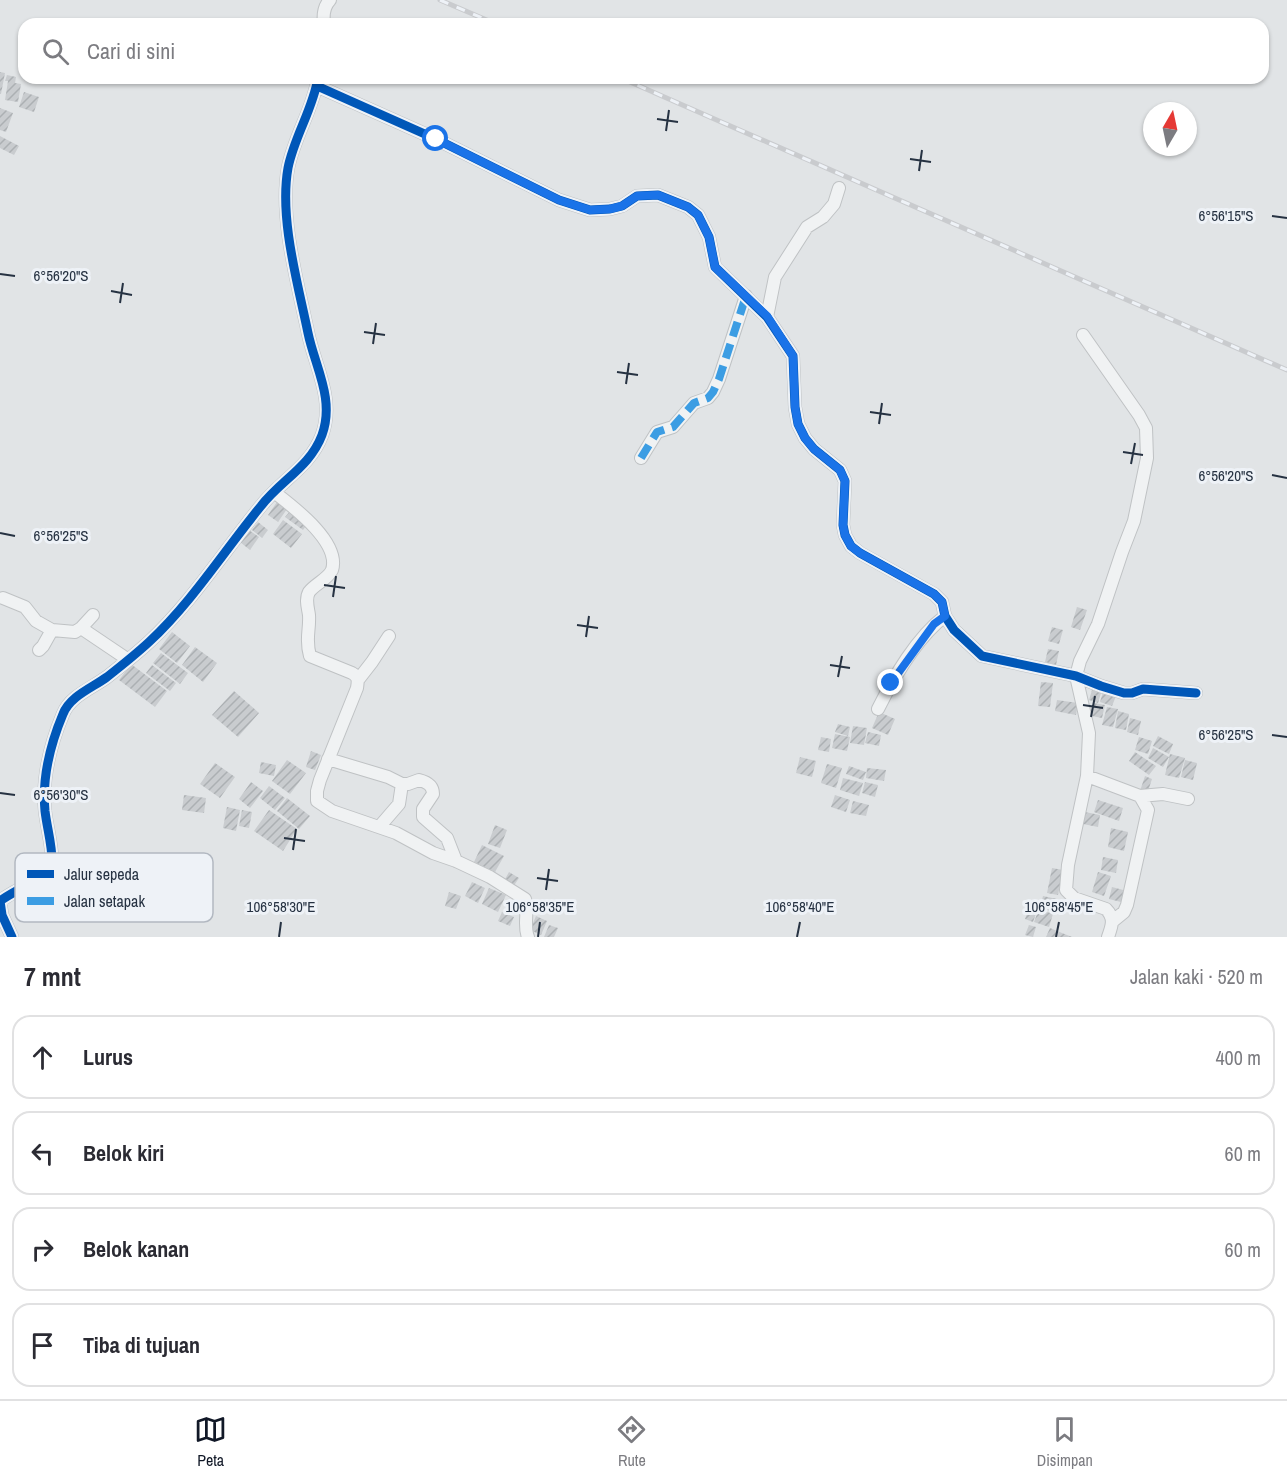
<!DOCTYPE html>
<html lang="id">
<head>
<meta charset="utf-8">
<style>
	body { margin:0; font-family:"Archivo Narrow",sans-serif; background:#f2f2f3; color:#2b2b33 }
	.compass { position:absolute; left:1143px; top:102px; width:54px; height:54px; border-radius:50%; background:#fff; box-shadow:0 2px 4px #0004; rotate:9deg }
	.stop { position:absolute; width:18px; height:18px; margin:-14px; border:4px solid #1a73e8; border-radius:50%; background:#fff }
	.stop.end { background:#1a73e8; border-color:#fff; box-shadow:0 2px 6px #0008 }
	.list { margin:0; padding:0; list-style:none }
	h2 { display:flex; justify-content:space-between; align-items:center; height:78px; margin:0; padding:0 24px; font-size:26px }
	h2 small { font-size:20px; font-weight:400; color:#7c7c81 }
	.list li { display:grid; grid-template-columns:39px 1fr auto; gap:18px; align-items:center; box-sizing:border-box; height:84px; margin:0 12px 12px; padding:0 12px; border:2px solid #e1e1e2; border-radius:18px }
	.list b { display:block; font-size:22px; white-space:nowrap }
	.list em { font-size:20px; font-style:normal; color:#7c7c81 }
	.icon { flex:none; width:33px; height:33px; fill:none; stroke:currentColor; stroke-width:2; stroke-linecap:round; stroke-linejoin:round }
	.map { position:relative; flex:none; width:1287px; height:937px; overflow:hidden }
	.search { position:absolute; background:#fff; box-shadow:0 2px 4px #0004; left:18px; right:18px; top:18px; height:66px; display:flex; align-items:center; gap:15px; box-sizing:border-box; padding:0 21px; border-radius:18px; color:#7c7c81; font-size:22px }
	.sheet { height:462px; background:#fff }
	nav { display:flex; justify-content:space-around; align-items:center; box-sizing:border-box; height:84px; border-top:2px solid #e1e1e2; background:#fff; font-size:16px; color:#7c7c81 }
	nav a { display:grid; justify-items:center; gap:3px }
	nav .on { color:#111827 }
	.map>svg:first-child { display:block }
</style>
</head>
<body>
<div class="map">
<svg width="1287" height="937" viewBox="0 0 1287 937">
	<defs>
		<pattern id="building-hatch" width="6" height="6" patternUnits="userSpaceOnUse" patternTransform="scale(1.5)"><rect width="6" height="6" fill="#c9cccf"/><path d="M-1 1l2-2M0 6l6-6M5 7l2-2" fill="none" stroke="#acb0b3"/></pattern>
	</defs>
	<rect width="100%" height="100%" fill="#e1e4e6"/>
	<path fill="url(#building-hatch)" d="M 0,72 L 5,73 L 1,94 L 0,94 Z
		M 7,75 L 16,77 L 15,83 L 21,84 L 18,102 L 5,100 L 8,81 L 5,81 Z
		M 24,92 L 39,97 L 34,112 L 19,107 Z
		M 0,108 L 13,113 L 6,132 L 0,130 Z
		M 0,136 L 19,146 L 14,155 L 0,148 Z
		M 277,502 L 287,509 L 278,522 L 268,515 Z
		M 291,510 L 308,523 L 303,530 L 285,517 Z
		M 283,520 L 302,534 L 291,548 L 273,534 Z
		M 258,522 L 268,530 L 262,538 L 252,530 Z
		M 249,530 L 259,537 L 250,550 L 240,542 Z
		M 1077,607 L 1087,610 L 1080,630 L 1071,627 Z
		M 1052,627 L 1063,630 L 1059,644 L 1048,641 Z
		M 172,632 L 190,646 L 177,663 L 159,649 Z
		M 195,647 L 217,663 L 203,682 L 182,665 Z
		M 1048,649 L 1059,651 L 1056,665 L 1045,662 Z
		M 161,653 L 188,673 L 180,684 L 153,663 Z
		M 131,664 L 167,691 L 155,707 L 119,680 Z
		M 152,665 L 176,683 L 170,691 L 146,673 Z
		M 1041,682 L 1053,683 L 1050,707 L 1038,706 Z
		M 1092,690 L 1101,693 L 1098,703 L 1089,700 Z
		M 234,691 L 259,713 L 238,737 L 212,715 Z
		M 1103,692 L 1116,696 L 1112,706 L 1100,702 Z
		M 1057,700 L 1078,703 L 1076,715 L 1055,711 Z
		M 1094,703 L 1105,705 L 1102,718 L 1092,716 Z
		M 1107,707 L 1118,709 L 1113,727 L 1102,725 Z
		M 1118,711 L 1129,714 L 1126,730 L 1115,728 Z
		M 879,712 L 895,719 L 888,735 L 872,728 Z
		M 1130,718 L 1141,721 L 1138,735 L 1127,732 Z
		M 838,724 L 850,727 L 848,736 L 835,732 Z
		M 853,726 L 867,728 L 864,745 L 850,743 Z
		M 868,732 L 881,735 L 879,746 L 865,743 Z
		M 835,734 L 850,737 L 847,751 L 832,748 Z
		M 1158,736 L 1173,744 L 1169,754 L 1153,746 Z
		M 821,737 L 831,739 L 829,752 L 818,750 Z
		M 1139,737 L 1152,741 L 1148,754 L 1135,750 Z
		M 1153,748 L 1169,757 L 1163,767 L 1148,758 Z
		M 311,751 L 321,755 L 315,770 L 306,767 Z
		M 1135,752 L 1156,766 L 1149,775 L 1129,761 Z
		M 1170,754 L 1185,758 L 1179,778 L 1165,775 Z
		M 800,757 L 816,761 L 812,777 L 796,773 Z
		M 287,760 L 306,773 L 290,794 L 272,781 Z
		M 1185,760 L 1197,763 L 1193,780 L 1181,777 Z
		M 261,762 L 276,765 L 274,776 L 259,773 Z
		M 215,763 L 235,777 L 220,798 L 200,784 Z
		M 827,764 L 842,768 L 836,788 L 821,783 Z
		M 849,766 L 866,772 L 863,780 L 846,774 Z
		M 867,768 L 886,770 L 884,781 L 866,778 Z
		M 1145,776 L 1152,779 L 1147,794 L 1140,791 Z
		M 843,778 L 863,783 L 859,796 L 840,790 Z
		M 251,782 L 263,791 L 250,808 L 239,799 Z
		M 865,782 L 878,785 L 875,797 L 862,793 Z
		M 269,786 L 285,798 L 275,810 L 260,798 Z
		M 184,795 L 206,798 L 204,813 L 182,810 Z
		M 835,795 L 850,800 L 846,812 L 831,807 Z
		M 287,798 L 310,816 L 299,829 L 277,811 Z
		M 1098,800 L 1123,808 L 1119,821 L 1094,812 Z
		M 853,801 L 869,805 L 866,816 L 850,813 Z
		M 227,807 L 240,810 L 236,831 L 223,828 Z
		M 242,810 L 252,812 L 249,828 L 239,826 Z
		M 269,810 L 297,829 L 283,851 L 254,831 Z
		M 1085,812 L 1100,815 L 1098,827 L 1083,824 Z
		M 495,825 L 507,830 L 500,848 L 488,844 Z
		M 1111,828 L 1128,832 L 1124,851 L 1108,847 Z
		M 482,845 L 504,856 L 495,872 L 474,862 Z
		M 1103,857 L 1118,860 L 1116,873 L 1101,870 Z
		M 1052,868 L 1063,870 L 1058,895 L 1047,893 Z
		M 509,872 L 519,878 L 513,887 L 504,881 Z
		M 1098,872 L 1111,876 L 1104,896 L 1092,892 Z
		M 472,882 L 485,888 L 478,903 L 465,896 Z
		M 1112,887 L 1127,891 L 1125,903 L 1109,899 Z
		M 489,888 L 506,895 L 498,912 L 482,904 Z
		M 449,892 L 461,896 L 456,909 L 445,906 Z
		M 1043,896 L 1057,899 L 1054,912 L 1040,908 Z
		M 1031,903 L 1039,905 L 1033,922 L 1025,919 Z
		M 1039,909 L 1053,914 L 1049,927 L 1034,922 Z
		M 502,912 L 514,917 L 510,926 L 498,921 Z
		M 536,916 L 547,921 L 541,935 L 530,930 Z
		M 549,925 L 558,928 L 554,937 L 544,937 Z
		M 1029,925 L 1036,927 L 1033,937 L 1025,935 Z
		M 1050,928 L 1062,933 L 1072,937 L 1046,937 Z"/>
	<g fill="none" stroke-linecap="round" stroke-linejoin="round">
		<defs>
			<path id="street" d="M 324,24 C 323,16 324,6 330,0
				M 317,86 L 436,139 L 559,200 L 590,210 L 610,209 L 622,206 L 637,196 L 658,195 L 688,207 L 698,215 L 709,237 L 715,267 L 767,317 L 793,356 L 795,407 L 798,424 L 805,438 L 814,449 L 840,470 L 845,481 L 843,525 L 845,535 L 851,546 L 860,553 L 934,594 L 942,602 L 945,616 L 954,630 L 982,656 L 1076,676 L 1101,686 L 1124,693 L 1132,693 L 1143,689 L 1196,693
				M 767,317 L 775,277 L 807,227 L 823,217 L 834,204 L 839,188
				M 1083,335 L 1139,415 L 1146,428 L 1147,458 L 1134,521 L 1122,552 L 1098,624 L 1080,661 L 1076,676 L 1089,733 L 1087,776 L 1068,865 L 1066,890 L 1074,898 L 1106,909 C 1115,918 1112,926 1108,937
				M 641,458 L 657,432 L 673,427 L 694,403 L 708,398 L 713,392 L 719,379 L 746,296
				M 274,492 C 292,506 341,542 332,570 C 328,579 315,584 309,592 C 305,599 308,608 309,615 C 310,631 305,639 310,656 L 352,673 C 359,677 358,681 357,688 L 320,780 L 317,791 L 317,801 L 332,811 L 396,833 L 433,853 L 456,861 L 490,877 L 525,899 C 529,912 523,925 528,937
				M 3,598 L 25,607 L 36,621 L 52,630 L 75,632 L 81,628
				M 93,615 L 81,628 L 127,659
				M 39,650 L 43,646 L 52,630
				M 358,680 L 372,662 L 389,636
				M 878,709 C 894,677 916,638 945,616
				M 328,759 L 388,777 L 402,784 L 408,784 L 419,780 C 427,782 433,785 433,794 L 423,809 L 423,817 L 447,838 L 456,861
				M 1087,776 L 1140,796 L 1148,810 L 1127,905 L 1124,912 L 1113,921
				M 1140,796 L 1163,794 L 1188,799
				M 380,826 L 399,804 L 402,784
				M 12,937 L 2,915 L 0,901 C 16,889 46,879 52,861 C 52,844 47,828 45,811 C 42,779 50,745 63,714 C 70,696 92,688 107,677 C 121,666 136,654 149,642 C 192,602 224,551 261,506 C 281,480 310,467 322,435 C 335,399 315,367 308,333 C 298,284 279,218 288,168 C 294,137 313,109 318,78"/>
		</defs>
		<use href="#street" stroke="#bfc2c4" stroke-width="14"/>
		<use href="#street" stroke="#f0f2f3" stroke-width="12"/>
		<defs>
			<path id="rail" d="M 440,0 L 496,24
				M 621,78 L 1287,370"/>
		</defs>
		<use href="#rail" stroke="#c9cbce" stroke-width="5"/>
		<use href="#rail" stroke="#eef2f7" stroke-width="3" stroke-dasharray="9" stroke-linecap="butt"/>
		<path stroke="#3c9de3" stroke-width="8" stroke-dasharray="15 8" stroke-linecap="butt" d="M 641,458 L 657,432 L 673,427 L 694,403 L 708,398 L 713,392 L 719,379 L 746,296"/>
		<defs>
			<path id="cycleway" d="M 317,86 L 436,139 L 559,200 L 590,210 L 610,209 L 622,206 L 637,196 L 658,195 L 688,207 L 698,215 L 709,237 L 715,267 L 767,317 L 793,356 L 795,407 L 798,424 L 805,438 L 814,449 L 840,470 L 845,481 L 843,525 L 845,535 L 851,546 L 860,553 L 934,594 L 942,602 L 945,616 L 954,630 L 982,656 L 1076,676 L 1101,686 L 1124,693 L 1132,693 L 1143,689 L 1196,693
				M 12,937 L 2,915 L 0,901 C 16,889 46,879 52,861 C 52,844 47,828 45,811 C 42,779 50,745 63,714 C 70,696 92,688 107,677 C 121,666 136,654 149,642 C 192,602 224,551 261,506 C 281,480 310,467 322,435 C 335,399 315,367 308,333 C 298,284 279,218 288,168 C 294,137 313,109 318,78"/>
		</defs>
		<use href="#cycleway" stroke="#eef2f7" stroke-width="13"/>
		<use href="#cycleway" stroke="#0057b8" stroke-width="9"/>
	</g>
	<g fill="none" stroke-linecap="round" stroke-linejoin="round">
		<path stroke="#1a73e8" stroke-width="8" d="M 436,139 L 559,200 L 590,210 L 610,209 L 622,206 L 637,196 L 658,195 L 688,207 L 698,215 L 709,237 L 715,267 L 767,316 L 793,356 L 795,407 L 798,424 L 805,438 L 814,449 L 840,470 L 845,481 L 843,525 L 845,535 L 851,546 L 860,553 L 934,594 L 942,602 L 945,616 L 934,624 L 891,683"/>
	</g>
	<path fill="none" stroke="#263242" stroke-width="2" d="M 657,119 L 678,122M 666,131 L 669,110M 910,159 L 931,162M 919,171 L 922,150M 1272,216 L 1287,218M 0,274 L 15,276M 111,291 L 132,295M 120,303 L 123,283M 364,332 L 385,335M 373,344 L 376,323M 617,372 L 638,375M 626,384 L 629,363M 870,412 L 891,415M 879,424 L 882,403M 1123,452 L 1143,455M 1131,464 L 1135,443M 1272,475 L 1287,478M 0,533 L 15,536M 324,585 L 345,588M 333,597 L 336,576M 577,625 L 598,628M 586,637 L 589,616M 830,665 L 850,668M 838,677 L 842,656M 1083,705 L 1103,708M 1091,717 L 1095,696M 1272,735 L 1287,737M 0,793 L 15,795M 284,838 L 305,841M 293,850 L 296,829M 537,878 L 558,881M 546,890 L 549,869M 279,937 L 281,922M 538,937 L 540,922M 797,937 L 800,922M 1056,937 L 1059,922"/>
	<rect x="15" y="853" width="198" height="69" rx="9" fill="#eef2f7" stroke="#b2b8c1" stroke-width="1.5"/>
	<rect x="27" y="870" width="27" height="8" fill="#0057b8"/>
	<rect x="27" y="897" width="27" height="8" fill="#3c9de3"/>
	<g font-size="16" fill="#263242">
		<text x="64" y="880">Jalur sepeda</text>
		<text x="64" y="907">Jalan setapak</text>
	</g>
	<g font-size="15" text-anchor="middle" fill="#263242" stroke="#eef2f7" stroke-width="6" stroke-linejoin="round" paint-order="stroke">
		<text x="1226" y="221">6°56'15"S</text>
		<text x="61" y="281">6°56'20"S</text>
		<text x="1226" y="481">6°56'20"S</text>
		<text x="61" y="541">6°56'25"S</text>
		<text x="1226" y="740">6°56'25"S</text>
		<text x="61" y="800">6°56'30"S</text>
		<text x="281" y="912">106°58'30"E</text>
		<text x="540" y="912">106°58'35"E</text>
		<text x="800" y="912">106°58'40"E</text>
		<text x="1059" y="912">106°58'45"E</text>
	</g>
</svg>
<svg class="compass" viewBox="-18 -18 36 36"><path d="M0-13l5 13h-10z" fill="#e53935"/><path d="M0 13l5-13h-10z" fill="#7c7c81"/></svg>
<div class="stop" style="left:436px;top:139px"></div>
<div class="stop end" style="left:891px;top:683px"></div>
<div class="search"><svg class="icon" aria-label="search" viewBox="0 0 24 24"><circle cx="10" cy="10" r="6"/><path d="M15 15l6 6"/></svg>Cari di sini</div>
</div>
<section class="sheet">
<h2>7 mnt<small>Jalan kaki · 520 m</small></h2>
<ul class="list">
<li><svg class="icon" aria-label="ahead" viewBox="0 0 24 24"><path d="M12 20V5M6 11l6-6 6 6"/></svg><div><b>Lurus</b></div><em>400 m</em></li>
<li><svg class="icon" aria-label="left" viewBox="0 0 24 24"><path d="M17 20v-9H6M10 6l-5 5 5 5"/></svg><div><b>Belok kiri</b></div><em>60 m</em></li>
<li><svg class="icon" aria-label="right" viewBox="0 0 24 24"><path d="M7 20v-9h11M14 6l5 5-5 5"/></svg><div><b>Belok kanan</b></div><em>60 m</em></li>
<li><svg class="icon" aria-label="arrive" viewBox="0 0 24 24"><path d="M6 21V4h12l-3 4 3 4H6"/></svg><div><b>Tiba di tujuan</b></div></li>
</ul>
</section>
<nav>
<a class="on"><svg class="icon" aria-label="map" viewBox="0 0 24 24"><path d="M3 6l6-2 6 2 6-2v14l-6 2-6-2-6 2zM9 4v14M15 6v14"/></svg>Peta</a>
<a><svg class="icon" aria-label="directions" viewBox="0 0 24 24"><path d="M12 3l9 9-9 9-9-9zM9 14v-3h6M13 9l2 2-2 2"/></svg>Rute</a>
<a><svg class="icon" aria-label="saved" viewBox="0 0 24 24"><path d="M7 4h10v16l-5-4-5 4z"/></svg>Disimpan</a>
</nav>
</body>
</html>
